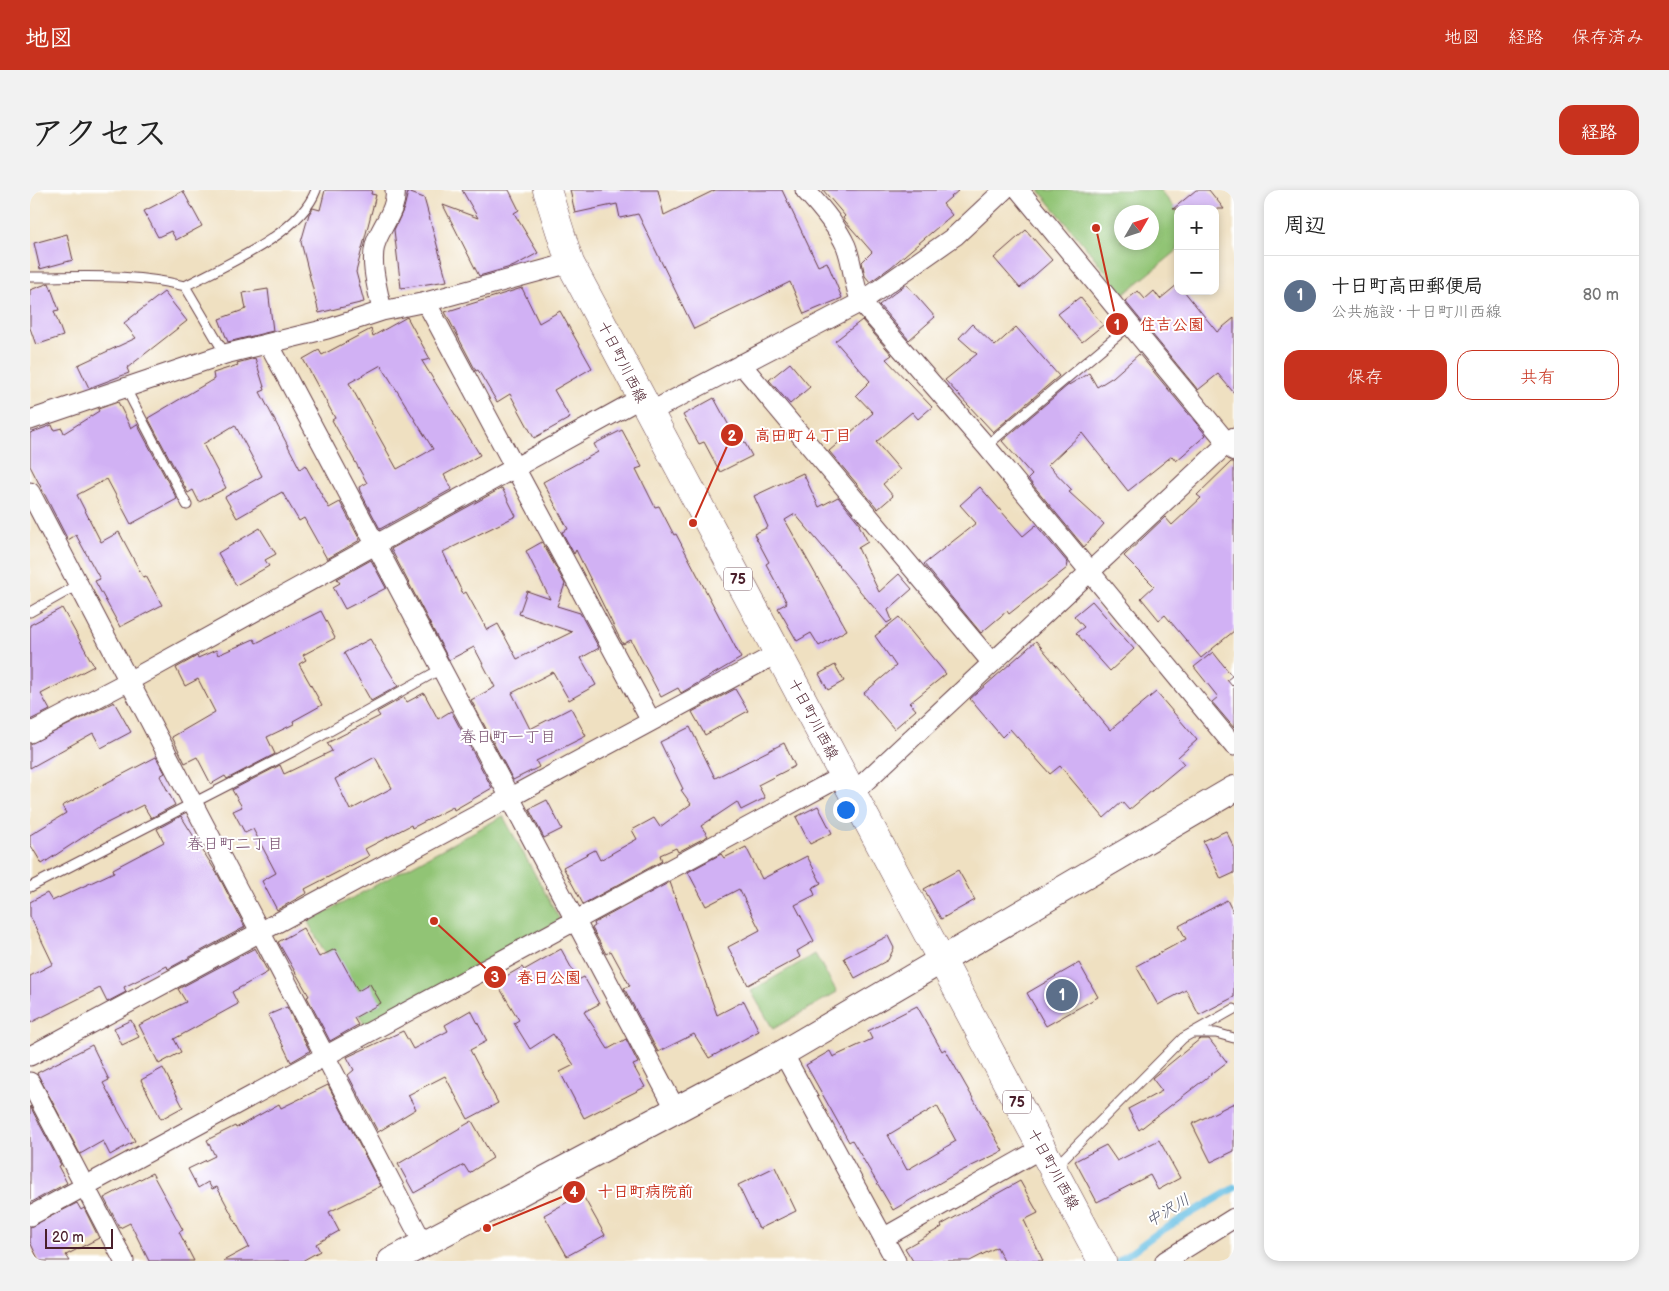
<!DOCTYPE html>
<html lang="ja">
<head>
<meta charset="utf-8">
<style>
	body { margin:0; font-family:"Balsamiq Sans","Klee One",sans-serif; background:#f2f2f2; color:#222 }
	.controls { position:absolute; right:15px; top:15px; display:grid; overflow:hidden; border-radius:10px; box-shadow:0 2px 8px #0003 }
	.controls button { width:45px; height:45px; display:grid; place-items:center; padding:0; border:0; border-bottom:1px solid #e0e0e0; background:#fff; color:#222; font:25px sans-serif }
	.compass { position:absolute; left:1084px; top:15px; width:45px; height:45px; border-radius:50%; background:#fff; box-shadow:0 2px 8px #0003; rotate:51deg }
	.scale { position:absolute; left:15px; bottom:12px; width:68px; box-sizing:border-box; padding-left:5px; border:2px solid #4a1f2b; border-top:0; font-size:14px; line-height:18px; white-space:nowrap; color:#4a1f2b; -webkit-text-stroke:4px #fff; paint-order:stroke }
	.you { position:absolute; left:815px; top:619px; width:18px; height:18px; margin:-12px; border:4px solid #fff; border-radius:50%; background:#1a73e8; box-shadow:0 0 0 8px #1a73e833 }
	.badge { display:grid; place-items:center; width:32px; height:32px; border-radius:50%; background:#c8321e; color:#fff; font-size:16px; font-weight:700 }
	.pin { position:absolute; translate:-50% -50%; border:2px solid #fff; box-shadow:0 1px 5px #0006 }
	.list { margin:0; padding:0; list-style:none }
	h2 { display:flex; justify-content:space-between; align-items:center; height:65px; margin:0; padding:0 20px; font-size:21px }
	h2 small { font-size:16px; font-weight:400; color:#767676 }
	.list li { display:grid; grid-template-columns:32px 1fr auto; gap:15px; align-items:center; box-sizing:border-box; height:80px; padding:0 20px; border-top:1px solid #e0e0e0 }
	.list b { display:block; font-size:19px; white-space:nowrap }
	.list p { margin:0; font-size:16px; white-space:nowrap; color:#767676 }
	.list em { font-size:16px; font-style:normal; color:#767676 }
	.actions { display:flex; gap:10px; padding:15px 20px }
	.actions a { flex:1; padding:11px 0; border:1px solid #c8321e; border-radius:15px; text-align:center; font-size:18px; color:#c8321e }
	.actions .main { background:#c8321e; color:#fff }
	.map { position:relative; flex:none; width:1204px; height:1071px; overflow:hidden; border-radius:15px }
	header { display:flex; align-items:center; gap:30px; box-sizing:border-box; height:70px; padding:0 25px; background:#c8321e; color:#fff }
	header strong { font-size:24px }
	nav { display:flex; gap:28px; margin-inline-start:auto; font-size:18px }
	.intro { display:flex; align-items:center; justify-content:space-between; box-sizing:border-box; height:120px; padding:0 30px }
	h1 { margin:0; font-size:35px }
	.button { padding:12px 22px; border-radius:15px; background:#c8321e; color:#fff; font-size:18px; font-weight:700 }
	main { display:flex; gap:30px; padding:0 30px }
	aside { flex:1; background:#fff; border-radius:15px; box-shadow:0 2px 8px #0003 }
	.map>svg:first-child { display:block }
</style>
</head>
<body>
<header>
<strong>地図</strong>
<nav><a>地図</a><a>経路</a><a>保存済み</a></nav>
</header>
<div class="intro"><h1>アクセス</h1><a class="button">経路</a></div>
<main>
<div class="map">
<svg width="1204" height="1071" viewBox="0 0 1204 1071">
	<rect width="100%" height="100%" fill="#fff"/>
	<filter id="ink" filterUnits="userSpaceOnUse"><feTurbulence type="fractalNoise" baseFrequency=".02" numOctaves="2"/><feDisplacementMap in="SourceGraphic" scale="10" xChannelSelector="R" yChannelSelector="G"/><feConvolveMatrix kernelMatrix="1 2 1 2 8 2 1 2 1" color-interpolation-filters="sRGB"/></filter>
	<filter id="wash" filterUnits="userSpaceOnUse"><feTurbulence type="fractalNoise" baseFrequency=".0096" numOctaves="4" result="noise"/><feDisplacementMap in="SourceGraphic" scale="20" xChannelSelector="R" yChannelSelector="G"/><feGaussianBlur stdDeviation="1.12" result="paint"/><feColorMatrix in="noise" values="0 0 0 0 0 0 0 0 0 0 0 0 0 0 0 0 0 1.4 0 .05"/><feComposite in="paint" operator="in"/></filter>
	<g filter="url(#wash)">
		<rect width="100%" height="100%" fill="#efe0c1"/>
		<path fill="#91c475" stroke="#6e7250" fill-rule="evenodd" d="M 1009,0 L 1130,0 L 1148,22 L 1148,60 L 1094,104 ZM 1092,22 L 1122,22 L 1122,52 L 1092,52 Z
			M 473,626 L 530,730 L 335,836 L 278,732 Z
			M 785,764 L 807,802 L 743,839 L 721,801 Z"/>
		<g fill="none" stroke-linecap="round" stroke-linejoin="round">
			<path stroke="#66bfe4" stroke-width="7" d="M 1089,1071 L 1126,1044 L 1204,998"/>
		</g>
		<g id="blocks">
			<path fill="#d1b1f4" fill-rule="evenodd" d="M 295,0 L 342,0 L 341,4 L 346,5 L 326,82 L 334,112 L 289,123 L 271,52 L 279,24 L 283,18 L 290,20 Z
				M 432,0 L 479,0 L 489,20 L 484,23 L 508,63 L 484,76 L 449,86 L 413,15 L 448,28 Z
				M 540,0 L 628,0 L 634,25 L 685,0 L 752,0 L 788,76 L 797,72 L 812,108 L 774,124 L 760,92 L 664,139 L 608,24 L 590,28 L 587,14 L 545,23 Z
				M 793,0 L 929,0 L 913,14 L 922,25 L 861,77 L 840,92 L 835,86 L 832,72 L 842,62 L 815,31 L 813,28 L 815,26 Z
				M 1166,0 L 1179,0 L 1194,19 L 1143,19 Z
				M 153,1 L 172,36 L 146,50 L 141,41 L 128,47 L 114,21 Z
				M 378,2 L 394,8 L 417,91 L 371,98 L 364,40 L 374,18 Z
				M 996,40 L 1022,70 L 990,98 L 964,68 Z
				M 37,44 L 43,70 L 10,79 L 4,53 Z
				M 19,93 L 29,120 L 24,121 L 33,146 L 6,155 L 0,138 L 0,100 Z
				M 876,94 L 905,127 L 879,150 L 849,115 Z
				M 1148,94 L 1148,101 L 1154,101 L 1187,142 L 1204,128 L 1204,203 L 1188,184 L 1168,200 L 1095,111 L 1108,101 L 1115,109 L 1124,101 L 1130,109 Z
				M 492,98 L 509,133 L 530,121 L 562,178 L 524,200 L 540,228 L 504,248 L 480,204 L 467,212 L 448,180 L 446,181 L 415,122 Z
				M 238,99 L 243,141 L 198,152 L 189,129 L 216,119 L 213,103 Z
				M 134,102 L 157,131 L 97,178 L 99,183 L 59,198 L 48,175 L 106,148 L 94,133 Z
				M 1050,107 L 1073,135 L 1052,152 L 1028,124 Z
				M 377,127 L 400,169 L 392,171 L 450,265 L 414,285 L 422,299 L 350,339 L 330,301 L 329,297 L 337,293 L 302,230 L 305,228 L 273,169 L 289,160 L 292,165 L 341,139 L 343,146 ZM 351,175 L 403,259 L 367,279 L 319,193 Z
				M 832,130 L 862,165 L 856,169 L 902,217 L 888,229 L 882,222 L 846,252 L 870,280 L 853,294 L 863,306 L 848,319 L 799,261 L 843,223 L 826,205 L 840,191 L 805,151 Z
				M 942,134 L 965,156 L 986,137 L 1029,186 L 963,242 L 915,190 L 947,164 L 929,148 Z
				M 1109,164 L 1176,245 L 1146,271 L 1142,266 L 1098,301 L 1052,243 L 1018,275 L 1042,300 L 1039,302 L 1074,334 L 1054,357 L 998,289 L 1002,285 L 972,251 L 1037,196 L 1059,183 L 1067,197 L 1083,187 Z
				M 225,168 L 235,200 L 230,202 L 270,279 L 275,275 L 299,318 L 310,312 L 330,350 L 297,369 L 274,328 L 269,331 L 252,302 L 207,328 L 195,307 L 232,286 L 205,235 L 173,254 L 196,298 L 169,312 L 163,300 L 158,303 L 118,228 L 184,189 L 183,183 L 208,175 L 207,173 Z
				M 760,173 L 780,197 L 760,214 L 739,190 Z
				M 684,208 L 703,243 L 708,240 L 722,266 L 690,282 L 674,252 L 669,254 L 653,225 Z
				M 88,212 L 101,238 L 107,234 L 147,309 L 101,334 L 77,289 L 47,305 L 71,352 L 89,342 L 113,387 L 116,386 L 132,415 L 90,437 L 65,391 L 70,389 L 46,345 L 38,350 L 0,276 L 0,243 L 22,235 L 24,240 L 32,238 L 34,243 L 69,221 L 68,219 Z
				M 592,240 L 612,277 L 606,279 L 625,317 L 629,316 L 644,345 L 646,344 L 711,468 L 651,503 L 648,498 L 631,507 L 601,450 L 593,454 L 589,447 L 546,360 L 544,364 L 532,342 L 538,339 L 513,292 L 568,262 L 564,254 Z
				M 1201,272 L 1204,272 L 1204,441 L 1171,468 L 1135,425 L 1129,430 L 1111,408 L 1124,396 L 1094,366 L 1135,327 L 1142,335 L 1171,308 L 1167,305 Z
				M 773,283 L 789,317 L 808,307 L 830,334 L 829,335 L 838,352 L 828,358 L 849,402 L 869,384 L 882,399 L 858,420 L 862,430 L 857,433 L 765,324 L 755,330 L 817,440 L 789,456 L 781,443 L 767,451 L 748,418 L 757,413 L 736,374 L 739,372 L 724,344 L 738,337 L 724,306 Z
				M 950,297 L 993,346 L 1006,335 L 1038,373 L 1037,378 L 979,424 L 977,421 L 951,443 L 894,374 L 946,333 L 930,315 Z
				M 472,298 L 486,326 L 413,362 L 433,404 L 436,402 L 457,440 L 468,434 L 487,469 L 542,442 L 489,424 L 497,401 L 520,409 L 496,361 L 512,352 L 535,394 L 527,416 L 550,423 L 569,458 L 551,468 L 566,495 L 539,510 L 523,482 L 482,503 L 500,539 L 541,518 L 556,546 L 506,571 L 509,577 L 483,590 L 441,510 L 465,497 L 444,457 L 419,470 L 361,359 Z
				M 230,338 L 246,364 L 235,370 L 239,376 L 206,395 L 188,363 Z
				M 341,370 L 356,398 L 315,419 L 303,397 L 310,393 L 307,389 Z
				M 1062,411 L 1104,459 L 1080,481 L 1046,443 L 1054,437 L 1044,426 Z
				M 32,418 L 64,476 L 11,504 L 20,520 L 0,530 L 0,435 Z
				M 291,421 L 305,448 L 273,465 L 276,470 L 269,474 L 292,515 L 263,531 L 264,534 L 237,547 L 245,564 L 197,589 L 195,586 L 181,594 L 167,567 L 155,573 L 142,547 L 185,522 L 168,489 L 155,496 L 146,478 L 167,466 L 168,468 L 186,460 L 188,465 L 224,449 L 226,453 Z
				M 869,427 L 916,484 L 880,513 L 886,520 L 864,539 L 834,503 L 866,476 L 845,446 Z
				M 340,449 L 368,496 L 341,511 L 314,463 Z
				M 1006,451 L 1080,540 L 1126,502 L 1167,550 L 1148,567 L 1154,574 L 1099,620 L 1092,612 L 1074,628 L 1030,576 L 1020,584 L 980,539 L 972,547 L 940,509 Z
				M 1183,462 L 1202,486 L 1197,490 L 1202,496 L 1204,494 L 1204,538 L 1182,512 L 1188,507 L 1164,477 Z
				M 805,475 L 814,491 L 798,500 L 789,484 Z
				M 705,499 L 718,521 L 675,545 L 662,522 Z
				M 394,503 L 408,529 L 421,521 L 462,598 L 424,620 L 423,617 L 382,638 L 381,635 L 335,659 L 339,666 L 275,699 L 277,703 L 247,720 L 232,691 L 246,683 L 223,639 L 215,643 L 203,621 L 212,617 L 202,600 L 250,575 L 254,584 L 302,561 L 297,553 L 350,526 L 347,522 L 374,507 L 377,512 ZM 345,567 L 362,598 L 320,620 L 305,589 Z
				M 84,512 L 101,542 L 71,558 L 63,543 L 0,578 L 0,554 Z
				M 660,537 L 685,588 L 754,553 L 765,576 L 728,595 L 735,608 L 711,620 L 707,612 L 671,636 L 678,646 L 648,662 L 646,658 L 630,665 L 632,671 L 553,714 L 533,677 L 565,660 L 570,670 L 607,649 L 602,640 L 624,628 L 630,637 L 661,614 L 651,600 L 653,599 L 630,552 Z
				M 126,567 L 135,583 L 130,586 L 145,615 L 121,628 L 113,615 L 67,638 L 12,674 L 0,654 L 0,645 L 36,623 L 32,616 Z
				M 517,610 L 532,639 L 514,648 L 499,619 Z
				M 788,616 L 802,643 L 780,654 L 766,627 Z
				M 151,626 L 188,685 L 215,737 L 138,779 L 137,776 L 94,797 L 96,802 L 77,812 L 70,798 L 0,833 L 0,786 L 23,774 L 0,726 L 0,712 L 17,703 L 22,711 L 84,682 L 83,679 L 134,652 L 127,639 Z
				M 1196,641 L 1204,657 L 1204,683 L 1191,689 L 1173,651 Z
				M 716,657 L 732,689 L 777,666 L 791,693 L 782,698 L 785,705 L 765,715 L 784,751 L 767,761 L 770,767 L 718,795 L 698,757 L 730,740 L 709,699 L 676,716 L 658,682 L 691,664 L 694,668 Z
				M 928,680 L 945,710 L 911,729 L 894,699 Z
				M 640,692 L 687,825 L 714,811 L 729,841 L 679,868 L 664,844 L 628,862 L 594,798 L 600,796 L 581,761 L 576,764 L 562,738 L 565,736 L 564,733 Z
				M 1197,710 L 1204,724 L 1204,807 L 1169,825 L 1156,800 L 1128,815 L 1106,776 L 1156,749 L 1149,736 Z
				M 273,738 L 289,767 L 305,759 L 328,801 L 340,794 L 351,813 L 324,828 L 328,835 L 300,851 L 277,807 L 279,806 L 248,752 Z
				M 858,746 L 864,758 L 858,770 L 825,788 L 814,768 Z
				M 225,758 L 238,782 L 202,802 L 208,814 L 144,849 L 151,862 L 129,874 L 109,835 L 156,812 L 148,799 Z
				M 531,759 L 548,790 L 554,787 L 569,814 L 554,822 L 578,859 L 596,849 L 608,873 L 603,875 L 615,897 L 554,928 L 530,882 L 544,875 L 523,844 L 500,859 L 484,833 L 489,830 L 466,792 L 492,777 L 494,780 Z
				M 1049,773 L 1068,807 L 1016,836 L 997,803 Z
				M 887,816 L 912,861 L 915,859 L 973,961 L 925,984 L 863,1020 L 822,950 L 819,952 L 776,875 L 800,861 L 803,867 L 842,849 L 838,841 ZM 907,916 L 926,951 L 877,980 L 858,945 Z
				M 257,817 L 280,861 L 261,872 L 238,825 Z
				M 441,820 L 457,851 L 440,860 L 468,913 L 438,929 L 415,886 L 378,905 L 386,919 L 348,942 L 318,885 L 324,880 L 317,867 L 373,841 L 383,859 L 418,841 L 415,835 Z
				M 101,830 L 109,847 L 92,855 L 84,838 Z
				M 1170,849 L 1179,849 L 1197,872 L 1109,940 L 1098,919 L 1132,901 L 1122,888 Z
				M 62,855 L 79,890 L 73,893 L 105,951 L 80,965 L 73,951 L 50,964 L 7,883 Z
				M 133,878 L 153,917 L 131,929 L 111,890 Z
				M 298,895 L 351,996 L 299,1022 L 309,1041 L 286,1054 L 290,1061 L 272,1071 L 193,1071 L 219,1057 L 187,997 L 182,999 L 178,992 L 168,998 L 158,979 L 185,966 L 177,950 L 205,936 L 206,938 L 249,914 L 251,918 Z
				M 1204,913 L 1204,961 L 1181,972 L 1162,934 Z
				M 0,916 L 31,975 L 28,976 L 37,993 L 0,1013 Z
				M 442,931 L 463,968 L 439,983 L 434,975 L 384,1003 L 368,974 Z
				M 1129,950 L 1150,988 L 1128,1000 L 1120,985 L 1067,1012 L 1045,971 L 1076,955 L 1087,971 Z
				M 745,977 L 766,1021 L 729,1039 L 708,995 Z
				M 122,983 L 153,1040 L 149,1042 L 164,1071 L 119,1071 L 100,1033 L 90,1038 L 74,1008 Z
				M 990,991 L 1008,1023 L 994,1030 L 1013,1071 L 974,1071 L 967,1057 L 940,1071 L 883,1071 L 875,1058 L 912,1037 L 911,1035 Z
				M 552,1004 L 575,1045 L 537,1066 L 514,1025 Z
				M 47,1013 L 51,1020 L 54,1018 L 69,1048 L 36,1065 L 40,1071 L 9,1071 L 0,1052 L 0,1037 Z"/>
		</g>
	</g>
	<g filter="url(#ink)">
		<use href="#blocks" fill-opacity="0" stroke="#633c42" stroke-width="1"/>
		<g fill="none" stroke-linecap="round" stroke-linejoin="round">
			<defs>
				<path id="lane" d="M 0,87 C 52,87 104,83 155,96 L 195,164
					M 155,96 C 195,75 270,44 286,0
					M 95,197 L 157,315
					M 956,256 L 1100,135
					M 0,422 L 48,395
					M 0,697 L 264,561 L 411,479
					M 1162,843 L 1186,843 L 1204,848
					M 1025,977 L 1153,848 L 1204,819"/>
				<path id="street" d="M 775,0 C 790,16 807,36 816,56 C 823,74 823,94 831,112 L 956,256 L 1204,556
					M 989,0 L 1204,261
					M 396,112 L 621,531
					M 352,121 C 348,100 340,75 345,55 C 350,37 368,19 365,0
					M 239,154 L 646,920
					M 711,174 L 962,473
					M 618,223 L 831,112 L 925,46 L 974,0
					M 0,230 L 195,164 L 297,139 L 352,121 L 396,112 L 540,73
					M 0,302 L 393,1053
					M 0,543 L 99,491 L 611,208
					M 823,603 L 1204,247
					M 753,863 L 866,1071
					M 0,866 L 748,463
					M 0,892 L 94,1071
					M 0,1026 L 814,585
					M 855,1047 L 1012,958
					M 1135,1071 L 1204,1028"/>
				<path id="secondary" d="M 361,1071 L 753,863 L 1204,599"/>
				<path id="primary" d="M 517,0 L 540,73 L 1072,1071"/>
			</defs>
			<use href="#lane" stroke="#633c42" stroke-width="11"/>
			<use href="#street" stroke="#633c42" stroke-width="21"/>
			<use href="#secondary" stroke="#633c42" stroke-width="28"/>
			<use href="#primary" stroke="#633c42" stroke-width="29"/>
			<use href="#lane" stroke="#fff" stroke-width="9"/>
			<use href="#street" stroke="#fff" stroke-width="19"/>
			<use href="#secondary" stroke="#fff" stroke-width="26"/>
			<use href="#primary" stroke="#fff" stroke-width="28"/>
		</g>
	</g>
	<g text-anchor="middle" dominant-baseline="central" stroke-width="4" stroke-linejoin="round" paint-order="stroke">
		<g fill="#fff" stroke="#80626b" stroke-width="1">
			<rect x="694" y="377.5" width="28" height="23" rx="4"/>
			<rect x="973" y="900.5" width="28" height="23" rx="4"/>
		</g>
		<g font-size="14" font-weight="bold" fill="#4a1f2b">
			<text x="708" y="389">75</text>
			<text x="987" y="912">75</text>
		</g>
		<g font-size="15" fill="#4a1f2b" stroke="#fff">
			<text transform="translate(592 172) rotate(63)">十日町川西線</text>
			<text transform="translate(783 529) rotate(62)">十日町川西線</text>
			<text transform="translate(1023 979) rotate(61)">十日町川西線</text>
		</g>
		<g font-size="16" fill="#795271" stroke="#fff">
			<text x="478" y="547">春日町一丁目</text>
			<text x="205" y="654">春日町二丁目</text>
		</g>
		<g font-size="16" font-style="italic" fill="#54576c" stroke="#fff">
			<text transform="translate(1138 1021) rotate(-31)">中沢川</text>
		</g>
	</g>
	<path fill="none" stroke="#c8321e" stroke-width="2" d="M1066 38L1087 134M663 333L702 245M404 731L465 787M457 1038L544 1002"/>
	<g fill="#c8321e" stroke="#fff" stroke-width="2">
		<circle cx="1066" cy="38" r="5"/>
		<circle cx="663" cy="333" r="5"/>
		<circle cx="404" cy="731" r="5"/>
		<circle cx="457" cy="1038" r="5"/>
		<circle cx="1087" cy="134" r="12"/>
		<circle cx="702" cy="245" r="12"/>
		<circle cx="465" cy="787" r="12"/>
		<circle cx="544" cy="1002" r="12"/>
	</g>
	<g font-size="15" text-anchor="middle" font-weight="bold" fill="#fff">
		<text x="1087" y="140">1</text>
		<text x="702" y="251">2</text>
		<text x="465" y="792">3</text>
		<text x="544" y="1007">4</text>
	</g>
	<g font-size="16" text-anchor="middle" font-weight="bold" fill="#c8321e" stroke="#fff" stroke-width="4" stroke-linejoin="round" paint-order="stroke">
		<text x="1142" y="140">住吉公園</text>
		<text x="773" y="251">高田町４丁目</text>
		<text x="519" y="793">春日公園</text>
		<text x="615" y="1007">十日町病院前</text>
	</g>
</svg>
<div class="controls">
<button>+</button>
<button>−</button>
</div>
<svg class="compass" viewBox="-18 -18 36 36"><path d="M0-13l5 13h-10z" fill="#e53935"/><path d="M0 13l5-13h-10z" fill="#767676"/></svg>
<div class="scale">20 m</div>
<div class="you"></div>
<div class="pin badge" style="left:1032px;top:805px;background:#5c6f8a">1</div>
</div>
<aside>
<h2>周辺<small></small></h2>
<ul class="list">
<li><span class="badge" style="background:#5c6f8a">1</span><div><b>十日町高田郵便局</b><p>公共施設 · 十日町川西線</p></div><em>80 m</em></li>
</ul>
<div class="actions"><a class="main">保存</a><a>共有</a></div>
</aside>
</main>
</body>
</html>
